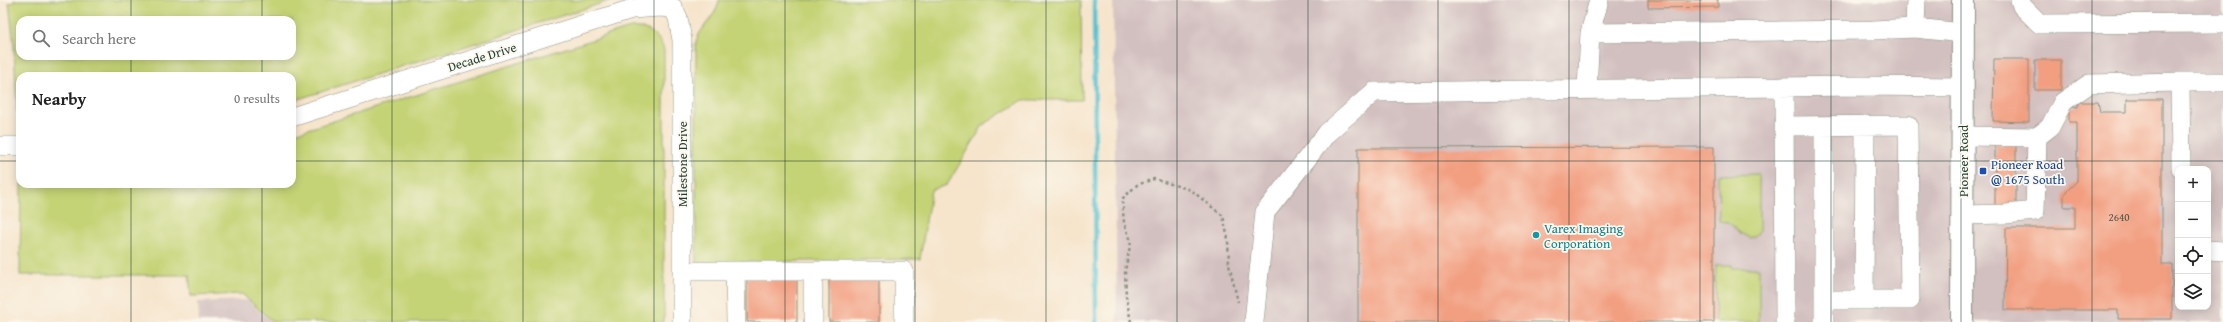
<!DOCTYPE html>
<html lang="en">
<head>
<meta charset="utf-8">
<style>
	body { margin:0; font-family:"Gentium Book Plus",serif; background:#f2f2f2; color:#222 }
	.controls { position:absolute; right:12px; bottom:12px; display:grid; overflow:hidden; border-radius:8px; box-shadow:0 2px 10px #0003 }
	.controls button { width:36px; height:36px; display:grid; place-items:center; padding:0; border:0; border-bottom:1px solid #e0e0e0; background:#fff; color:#222; font:20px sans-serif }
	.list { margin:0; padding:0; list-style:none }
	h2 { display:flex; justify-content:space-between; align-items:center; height:52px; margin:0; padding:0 16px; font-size:17px }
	h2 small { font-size:13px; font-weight:400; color:#767676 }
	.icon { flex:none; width:22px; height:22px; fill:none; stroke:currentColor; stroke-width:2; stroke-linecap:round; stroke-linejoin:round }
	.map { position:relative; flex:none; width:2223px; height:322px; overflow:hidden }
	.search { position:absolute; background:#fff; box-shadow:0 2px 10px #0003; left:16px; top:16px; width:280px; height:44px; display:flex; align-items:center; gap:10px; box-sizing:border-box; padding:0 14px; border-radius:12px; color:#767676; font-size:15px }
	.panel { position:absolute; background:#fff; box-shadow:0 2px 10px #0003; left:16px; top:72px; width:280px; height:116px; border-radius:12px }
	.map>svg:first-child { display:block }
</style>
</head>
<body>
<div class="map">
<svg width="2223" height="322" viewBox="0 0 2223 322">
	<rect width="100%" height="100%" fill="#fbf7ec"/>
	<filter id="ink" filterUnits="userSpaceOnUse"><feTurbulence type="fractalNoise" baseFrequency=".025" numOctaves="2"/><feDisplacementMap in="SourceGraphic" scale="8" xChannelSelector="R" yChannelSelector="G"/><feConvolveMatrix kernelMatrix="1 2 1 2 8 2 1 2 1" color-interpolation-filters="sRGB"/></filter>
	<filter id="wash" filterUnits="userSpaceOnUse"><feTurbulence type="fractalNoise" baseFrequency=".012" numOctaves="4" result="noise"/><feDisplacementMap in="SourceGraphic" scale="16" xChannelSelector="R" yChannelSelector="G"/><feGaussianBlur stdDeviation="0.9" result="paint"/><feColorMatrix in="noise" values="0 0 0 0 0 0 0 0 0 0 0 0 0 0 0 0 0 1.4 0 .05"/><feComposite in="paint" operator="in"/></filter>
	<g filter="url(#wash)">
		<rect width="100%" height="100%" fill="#f6e4cb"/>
		<path fill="#d2bfbf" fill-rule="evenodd" d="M 1113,0 L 2223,0 L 2223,322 L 1117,322 ZM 2178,169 L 2208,169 L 2208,307 L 2178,307 Z
			M 247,300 L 271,322 L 199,322 L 198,302 Z"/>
		<path fill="#c4d375" stroke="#728854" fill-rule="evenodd" d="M 14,0 L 612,0 L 292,101 L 292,76 L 20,76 L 20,118 L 17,111 L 14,46 L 9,3 L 14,2 ZM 20,20 L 292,20 L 292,56 L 20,56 Z
			M 719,0 L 1081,0 L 1082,100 L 1023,100 L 983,125 L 947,185 L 931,190 L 920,259 L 696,263 L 696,41 C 701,26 719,13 719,0 Z
			M 630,28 C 647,26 659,34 664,50 L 664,322 L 273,322 L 242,294 L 191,296 L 189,275 L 20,275 L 21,184 L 292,184 L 292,134 Z
			M 1759,174 L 1759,231 L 1756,235 L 1750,238 L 1740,233 L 1728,222 L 1719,221 L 1718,175 Z
			M 1716,265 L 1732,265 L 1732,268 L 1759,268 L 1759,322 L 1715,322 Z"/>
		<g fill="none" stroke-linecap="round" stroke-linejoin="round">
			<path stroke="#59c4d3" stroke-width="4.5" d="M 1094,0 L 1096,322"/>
		</g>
		<g id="blocks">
			<path fill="#f29e80" d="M 1648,0 L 1718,0 L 1718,7 L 1648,8 Z
				M 1994,59 L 2029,59 L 2029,122 L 1993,121 Z
				M 2035,60 L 2061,60 L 2061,90 L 2035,90 Z
				M 2127,99 L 2162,99 L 2162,264 L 2172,264 L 2172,319 L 2118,319 L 2118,310 L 2005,310 L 2006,228 L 2075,228 L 2075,207 L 2064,207 L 2064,194 L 2077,181 L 2077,122 L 2069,122 L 2069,107 L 2078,107 L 2078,102 L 2098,102 L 2100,112 L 2127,112 Z
				M 1995,145 L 2016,145 L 2016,206 L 1995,206 Z
				M 1714,147 L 1714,322 L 1358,322 L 1358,148 Z
				M 747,277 L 797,277 L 797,322 L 747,322 Z
				M 829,278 L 879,278 L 879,322 L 829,322 Z"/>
		</g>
	</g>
	<g filter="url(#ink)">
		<use href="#blocks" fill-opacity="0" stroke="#8a9080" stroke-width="1"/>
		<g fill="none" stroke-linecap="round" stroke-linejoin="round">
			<defs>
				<path id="minor" d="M 1916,0 L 1915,28 L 1963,33
					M 2020,0 L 2022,6 L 2040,24 L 2223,23
					M 1590,33 L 1599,0
					M 1784,87 L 1785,322
					M 1587,89 L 1590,33 L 1873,30 L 1915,28
					M 292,117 L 632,9 L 659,7 L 673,8 L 678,18 L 682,40 L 682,322
					M 1785,126 L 1908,125 L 1910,300 L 1824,300 L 1824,322
					M 1824,126 L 1824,300
					M 1963,136 L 2037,137 L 2035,211 L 2006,214 L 1963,215
					M 2037,137 L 2050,127 L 2063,102 L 2089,84 L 2180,82
					M 0,146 L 20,146
					M 2181,169 L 2180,82 L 2223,82
					M 2208,250 L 2223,251
					M 682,271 L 904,271 L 904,322
					M 735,271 L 736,322
					M 813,271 L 813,322
					M 1864,300 L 1865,125
					M 1254,322 L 1265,212 L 1327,133 L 1374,92 L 1861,86 L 1963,87"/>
				<path id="major" d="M 1962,322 L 1963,0"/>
			</defs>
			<use href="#minor" stroke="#8a9080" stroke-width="20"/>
			<use href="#major" stroke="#8a9080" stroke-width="24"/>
			<path stroke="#8a9080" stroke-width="2.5" stroke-dasharray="3 3" stroke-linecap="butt" d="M 1131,322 L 1126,296 L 1125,271 L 1131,241 L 1124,223 L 1122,199 L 1137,185 L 1154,179 L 1191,190 L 1223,216 L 1228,239 L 1229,265 L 1238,302"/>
			<use href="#minor" stroke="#fff" stroke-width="19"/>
			<use href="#major" stroke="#fff" stroke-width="22"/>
		</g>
	</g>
	<path fill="none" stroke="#1f3d34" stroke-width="1" stroke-opacity="0.55" d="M 131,0 L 131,20M 262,0 L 262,20M 392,0 L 392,322M 523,0 L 523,322M 654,0 L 654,322M 785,0 L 785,322M 915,0 L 915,322M 1046,0 L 1046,322M 1177,0 L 1177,322M 1308,0 L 1308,322M 1438,0 L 1438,322M 1569,0 L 1569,322M 1700,0 L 1700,322M 1831,0 L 1831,322M 1961,0 L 1961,322M 2092,0 L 2092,322M 131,56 L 131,76M 262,56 L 262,76M 0,161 L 20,161M 292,161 L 2223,161M 131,184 L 131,322M 262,184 L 262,322"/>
	<rect fill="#1a4fb4" stroke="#fbf7ec" stroke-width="1.5" x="1979" y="167" width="8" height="8" rx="2"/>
	<circle fill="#0f9aa8" stroke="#fbf7ec" stroke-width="1.5" cx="1536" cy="235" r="4"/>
	<g text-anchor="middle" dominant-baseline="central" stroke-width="3.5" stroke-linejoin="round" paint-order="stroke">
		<g font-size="11" fill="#545547">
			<text x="2119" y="217">2640</text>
		</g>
		<g font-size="13" fill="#1f3d34" stroke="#fbf7ec">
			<text transform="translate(482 57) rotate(-17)">Decade Drive</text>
			<text transform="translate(1963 161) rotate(-90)">Pioneer Road</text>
			<text transform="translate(682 164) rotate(-90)">Milestone Drive</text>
		</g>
		<g font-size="13" fill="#164399" stroke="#fbf7ec" text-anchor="start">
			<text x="1991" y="164">Pioneer Road<tspan x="1991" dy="15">@ 1675 South</tspan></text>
		</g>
		<g font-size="13" fill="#0d838f" stroke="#fbf7ec" text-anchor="start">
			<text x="1544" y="228">Varex Imaging<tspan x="1544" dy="15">Corporation</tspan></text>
		</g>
	</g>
</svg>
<div class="controls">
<button>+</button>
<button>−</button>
<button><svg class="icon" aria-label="locate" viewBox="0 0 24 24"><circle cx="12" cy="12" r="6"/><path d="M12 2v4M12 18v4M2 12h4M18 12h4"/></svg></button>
<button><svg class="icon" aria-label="layers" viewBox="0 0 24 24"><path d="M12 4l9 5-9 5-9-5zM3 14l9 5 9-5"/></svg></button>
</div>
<div class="search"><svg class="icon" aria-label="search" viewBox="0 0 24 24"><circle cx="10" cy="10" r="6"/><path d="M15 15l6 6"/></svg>Search here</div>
<section class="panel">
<h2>Nearby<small>0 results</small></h2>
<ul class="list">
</ul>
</section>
</div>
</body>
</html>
